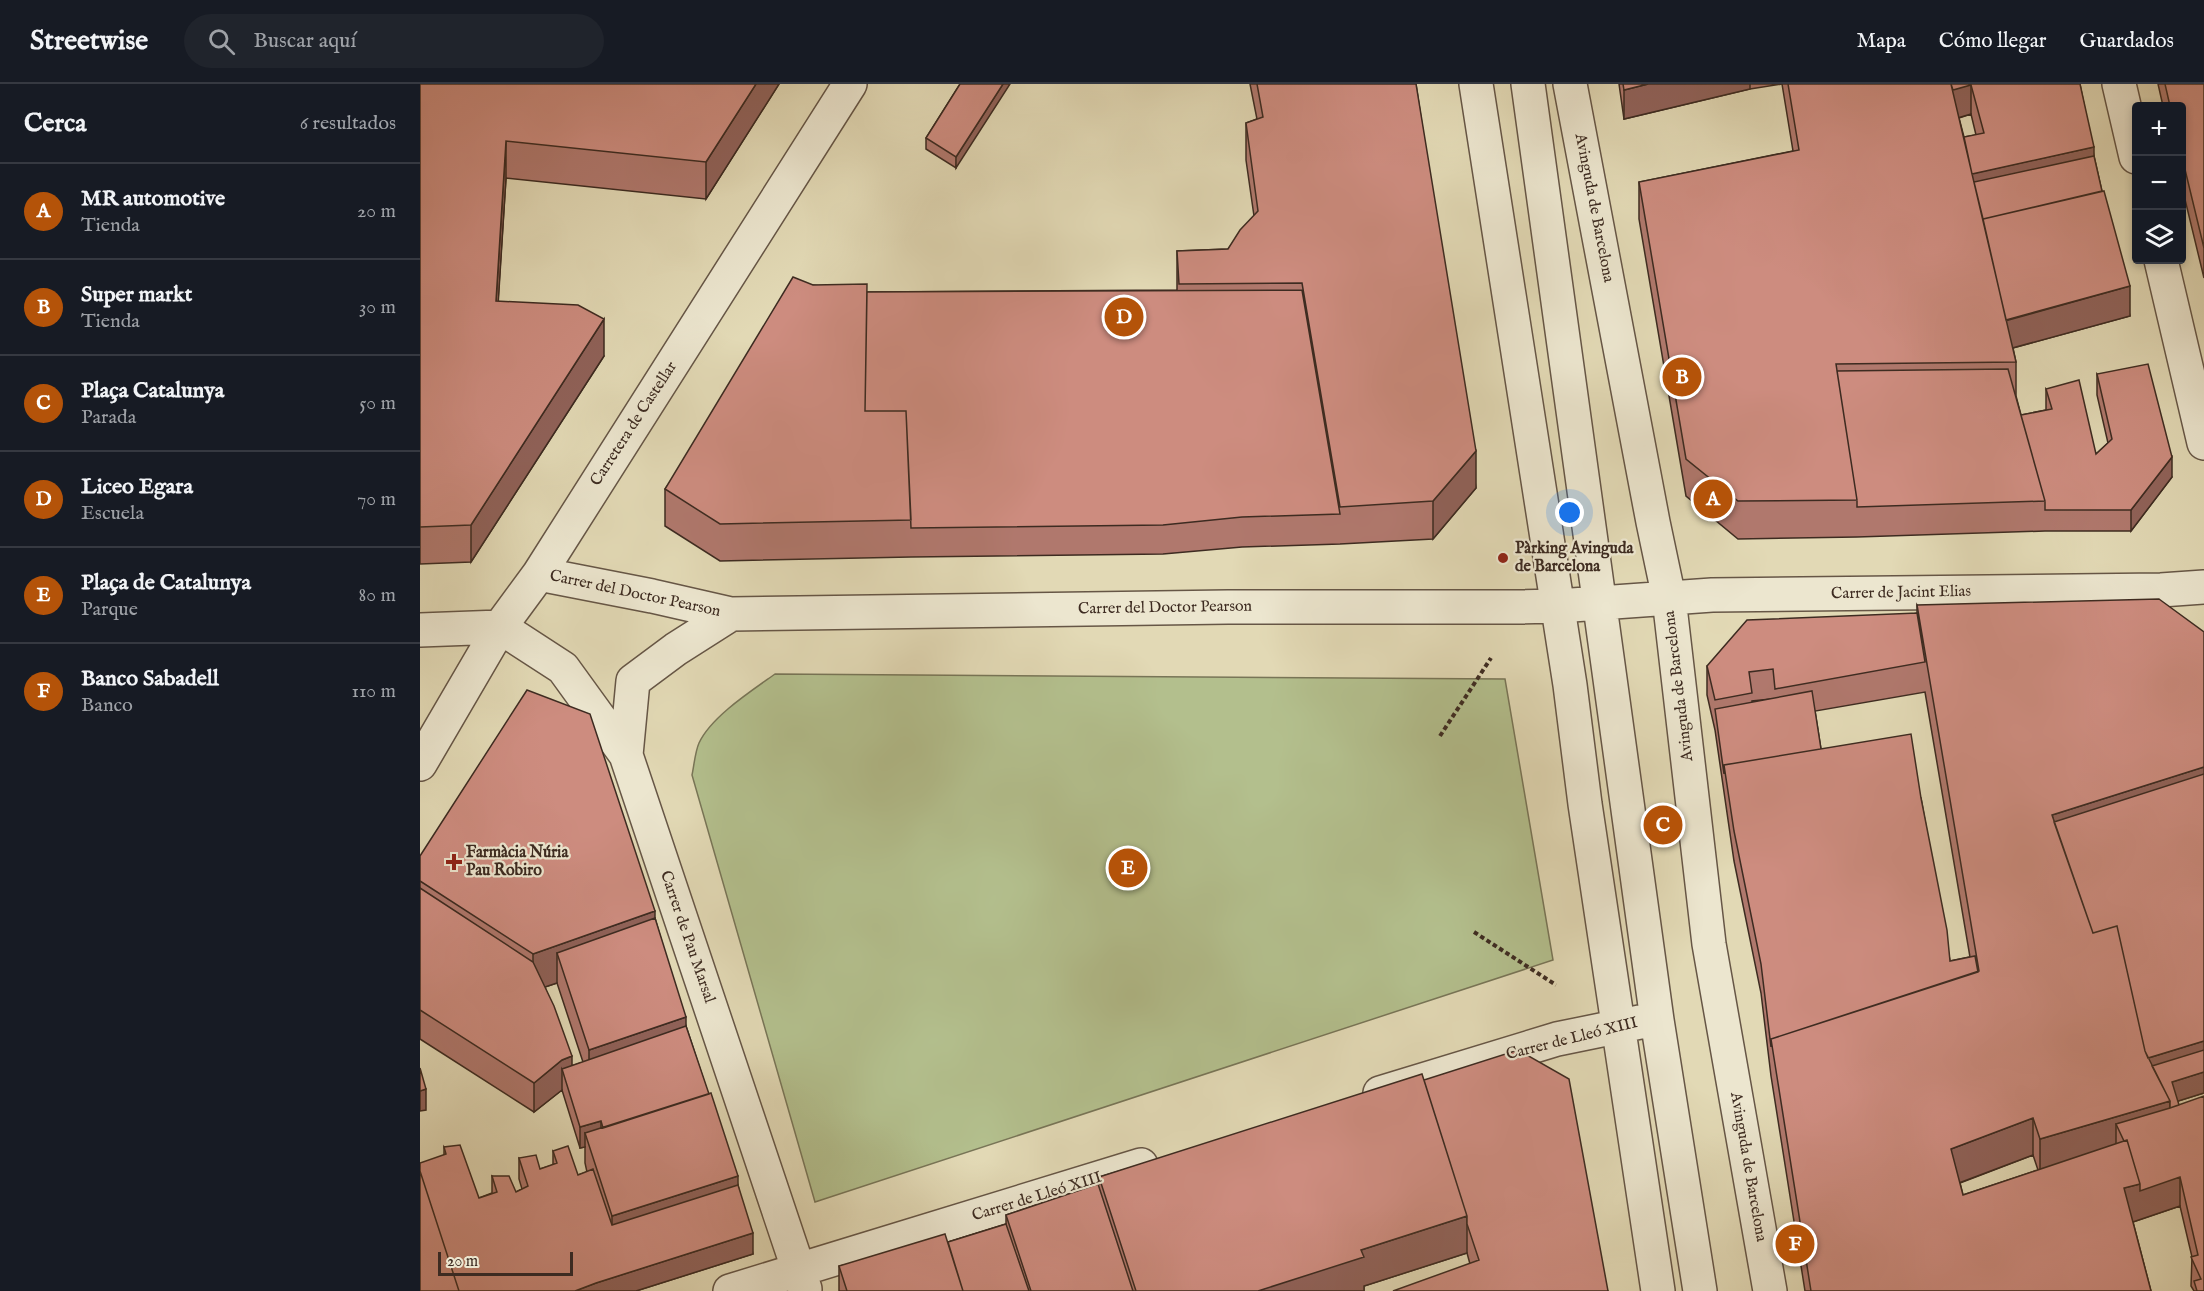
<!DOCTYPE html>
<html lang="es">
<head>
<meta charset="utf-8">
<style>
	body { margin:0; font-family:"IM FELL English",serif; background:#20242c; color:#f1f3f6 }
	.controls { position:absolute; right:18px; top:18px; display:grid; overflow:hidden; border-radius:6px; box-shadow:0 3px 9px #0003 }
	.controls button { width:54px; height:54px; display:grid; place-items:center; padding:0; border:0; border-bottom:2px solid #363941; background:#171b24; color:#f1f3f6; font:30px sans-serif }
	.scale { position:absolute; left:18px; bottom:15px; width:135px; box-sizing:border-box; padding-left:6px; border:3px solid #3d2b21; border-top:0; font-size:16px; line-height:21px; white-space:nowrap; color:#3d2b21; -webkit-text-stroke:4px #ece6cf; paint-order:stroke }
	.you { position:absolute; left:1150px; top:429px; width:21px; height:21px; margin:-15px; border:4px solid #fff; border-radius:50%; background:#1a73e8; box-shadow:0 0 0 9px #1a73e833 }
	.badge { display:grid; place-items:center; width:39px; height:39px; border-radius:50%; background:#b45309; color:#fff; font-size:20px; font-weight:700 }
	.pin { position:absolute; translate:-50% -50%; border:3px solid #fff; box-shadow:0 2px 6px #0006 }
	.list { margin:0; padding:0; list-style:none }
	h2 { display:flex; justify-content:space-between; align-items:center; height:78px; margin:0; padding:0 24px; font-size:26px }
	h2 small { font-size:20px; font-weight:400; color:#9ea1a6 }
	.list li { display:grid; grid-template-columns:39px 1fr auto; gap:18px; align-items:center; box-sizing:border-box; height:96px; padding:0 24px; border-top:2px solid #363941 }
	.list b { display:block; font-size:22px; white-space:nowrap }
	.list p { margin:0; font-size:20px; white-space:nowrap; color:#9ea1a6 }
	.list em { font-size:20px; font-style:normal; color:#9ea1a6 }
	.icon { flex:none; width:33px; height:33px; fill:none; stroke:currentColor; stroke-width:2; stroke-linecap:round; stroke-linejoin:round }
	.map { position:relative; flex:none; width:1784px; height:1207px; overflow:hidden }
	header { display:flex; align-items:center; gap:36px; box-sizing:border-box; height:84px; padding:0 30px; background:#171b24; border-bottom:2px solid #363941 }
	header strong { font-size:28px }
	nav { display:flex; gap:33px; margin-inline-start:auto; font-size:21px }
	.search { width:420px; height:54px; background:#20242c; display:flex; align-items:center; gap:15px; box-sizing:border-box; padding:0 21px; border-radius:33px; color:#9ea1a6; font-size:22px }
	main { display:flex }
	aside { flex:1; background:#171b24 }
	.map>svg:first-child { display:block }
</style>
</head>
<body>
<header>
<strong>Streetwise</strong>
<div class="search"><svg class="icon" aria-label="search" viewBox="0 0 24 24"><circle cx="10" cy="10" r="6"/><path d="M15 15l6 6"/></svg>Buscar aquí</div>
<nav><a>Mapa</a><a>Cómo llegar</a><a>Guardados</a></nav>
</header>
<main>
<aside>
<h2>Cerca<small>6 resultados</small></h2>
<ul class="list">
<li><span class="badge">A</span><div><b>MR automotive</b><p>Tienda</p></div><em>20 m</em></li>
<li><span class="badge">B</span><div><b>Super markt</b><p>Tienda</p></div><em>30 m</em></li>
<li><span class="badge">C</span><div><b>Plaça Catalunya</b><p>Parada</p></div><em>50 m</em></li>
<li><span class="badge">D</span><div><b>Liceo Egara</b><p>Escuela</p></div><em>70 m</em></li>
<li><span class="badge">E</span><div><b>Plaça de Catalunya</b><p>Parque</p></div><em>80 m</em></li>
<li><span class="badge">F</span><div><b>Banco Sabadell</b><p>Banco</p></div><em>110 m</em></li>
</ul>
</aside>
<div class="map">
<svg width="1784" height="1207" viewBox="0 0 1784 1207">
	<rect width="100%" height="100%" fill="#e2d9b5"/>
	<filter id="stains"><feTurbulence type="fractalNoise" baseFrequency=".00333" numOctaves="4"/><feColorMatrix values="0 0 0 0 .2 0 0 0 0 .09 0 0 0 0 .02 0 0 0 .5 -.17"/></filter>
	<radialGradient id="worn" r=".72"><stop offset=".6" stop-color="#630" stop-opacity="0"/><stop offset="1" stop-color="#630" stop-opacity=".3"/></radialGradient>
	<path fill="#b3bf8d" stroke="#787557" stroke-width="1.5" d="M 355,590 L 1085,595 L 1133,876 L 395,1118 L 272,691 C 274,682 275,668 279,659 C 291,633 331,607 355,590 Z"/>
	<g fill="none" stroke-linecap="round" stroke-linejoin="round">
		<defs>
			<path id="minor" d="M 1056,0 L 1150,601 L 1165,720 L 1238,1207
				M 1108,0 L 1237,936 L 1280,1207
				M 1150,0 L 1233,438 L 1249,514 L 1289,860 L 1350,1207
				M 1699,0 L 1716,73
				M 1741,176 L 1784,359
				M 119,490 L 232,512 L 311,530 L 808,523 L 1088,523 L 1138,522 L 1292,511 L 1741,506 L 1784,503
				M 80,543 L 143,584 L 206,671 L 385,1205
				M 0,546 L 80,543
				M 206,671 L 213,597 L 256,565 L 311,530
				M 0,680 L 80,543 L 119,490 L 430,0
				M 960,1009 L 1137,955 L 1220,938
				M 310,1207 L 721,1081"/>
		</defs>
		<use href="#minor" stroke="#665646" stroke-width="36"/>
		<path stroke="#3d2b21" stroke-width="4" stroke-dasharray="4.5 3" stroke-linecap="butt" d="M 1020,652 L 1071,574
			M 1054,848 L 1136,901"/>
		<use href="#minor" stroke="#ece6cf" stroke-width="33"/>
	</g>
	<path fill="#b0786d" stroke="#3d2b21" stroke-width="1.5" fill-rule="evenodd" d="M 0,0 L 359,0 L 286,115 L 86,94 L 78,217 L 184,272 L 51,478 L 0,480 Z
		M 540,0 L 536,84 L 506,65 L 506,54 Z
		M 830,0 L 996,0 L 1056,404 L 1013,455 L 920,460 L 822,463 L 743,470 L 491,473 L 300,477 L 245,442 L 245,405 L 393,201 L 447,208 L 757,206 L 757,167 L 808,165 L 834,132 L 826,76 L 826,39 L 837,35 Z
		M 1199,0 L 1660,0 L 1674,72 L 1710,232 L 1593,264 L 1596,278 L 1596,312 L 1601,331 L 1626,326 L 1626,305 L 1676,370 L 1688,359 L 1677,311 L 1677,290 L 1752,393 L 1711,447 L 1625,447 L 1437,453 L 1318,455 L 1266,412 L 1219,135 L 1219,98 L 1373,67 L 1362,0 L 1330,5 L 1204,35 ZM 1551,30 L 1556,51 L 1544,53 L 1539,34 Z
		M 1738,0 L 1784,0 L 1784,194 L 1761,99 L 1761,22 L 1743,22 Z
		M 1497,521 L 1784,1009 L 1758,1017 L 1784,1207 L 1774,1207 L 1771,1202 L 1772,1173 L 1760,1122 L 1713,1138 L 1731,1207 L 1385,1207 L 1351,992 L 1341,909 L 1314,777 L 1295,646 L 1287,611 L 1287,582 L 1497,529 ZM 1505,608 L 1550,873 L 1530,877 L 1501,714 L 1401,665 L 1395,627 ZM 1351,615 L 1332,618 L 1332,617 ZM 1613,1071 L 1618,1086 L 1543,1111 L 1540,1099 Z
		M 0,772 L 235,834 L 266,942 L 318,1101 L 333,1170 L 216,1207 L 0,1207 L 24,1071 L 24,1063 L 59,1114 L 72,1109 L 72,1092 L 96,1108 L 102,1105 L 99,1095 L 99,1074 L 120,1085 L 133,1081 L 133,1067 L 158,1091 L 167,1088 L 165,1079 L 165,1063 L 160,1064 L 142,1006 L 114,1028 L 0,955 ZM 137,899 L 163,978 L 152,982 L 125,903 Z
		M 1004,996 L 1188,1207 L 1050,1180 L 1047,1169 L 944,1202 L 944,1207 L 419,1207 L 419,1182 L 528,1158 L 586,1140 L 586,1131 L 679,1100 L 679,1093 Z"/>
	<path fill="#906259" stroke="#3d2b21" stroke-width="1.5" d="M 336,0 L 359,0 L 286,115 L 286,78 Z
		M 583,0 L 590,0 L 536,84 L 536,73 Z
		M 1228,0 L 1330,0 L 1330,5 L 1204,35 L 1204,6 Z
		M 1529,0 L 1558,0 L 1551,2 L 1551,30 L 1531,36 Z
		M 86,57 L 86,94 L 76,254 L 76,217 Z
		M 1674,63 L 1674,93 L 1555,119 L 1550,90 Z
		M 1710,202 L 1710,232 L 1585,266 L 1585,237 Z
		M 184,235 L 184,272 L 51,478 L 51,441 Z
		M 1056,367 L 1056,404 L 1013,455 L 1013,417 Z
		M 1752,373 L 1752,393 L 1711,447 L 1711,426 Z
		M 1784,683 L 1784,720 L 1641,765 L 1632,731 Z
		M 235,827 L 235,864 L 137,869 L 137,899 L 113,907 L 113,870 Z
		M 266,933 L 266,963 L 169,995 L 169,966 Z
		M 1784,957 L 1784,987 L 1734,1002 L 1725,975 Z
		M 152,972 L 152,1001 L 142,985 L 142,1006 L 114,1028 L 114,999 L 142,976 Z
		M 1784,988 L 1784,1009 L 1752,1019 L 1752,998 Z
		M 6,1005 L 6,1026 L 0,1027 L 0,1007 Z
		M 1750,1017 L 1750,1033 L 1696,1040 L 1696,1070 L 1620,1092 L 1620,1055 Z
		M 1613,1034 L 1613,1071 L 1531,1102 L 1531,1065 Z
		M 181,1037 L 181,1058 L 165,1049 L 165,1063 L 160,1064 L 160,1043 Z
		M 318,1092 L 318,1122 L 192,1162 L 192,1132 Z
		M 1760,1093 L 1760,1122 L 1704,1141 L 1704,1104 L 1720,1100 Z
		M 1047,1132 L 1047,1169 L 944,1202 L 944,1207 L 838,1207 L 941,1166 Z
		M 333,1149 L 333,1170 L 216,1207 L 155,1207 L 176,1199 Z"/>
	<path fill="#cd8c7f" stroke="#3d2b21" stroke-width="1.5" d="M 0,0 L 336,0 L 286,78 L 86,57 L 76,217 L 158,221 L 184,235 L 51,441 L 0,443 Z
		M 540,0 L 583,0 L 536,73 L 506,54 Z
		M 837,0 L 996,0 L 1056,367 L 1013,417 L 920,423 L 882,199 L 759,200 L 757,167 L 808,165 L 820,146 L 838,127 L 826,39 L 843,33 Z
		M 1203,0 L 1228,0 L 1204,6 Z
		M 1368,0 L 1531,0 L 1596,278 L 1416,280 L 1437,416 L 1318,417 L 1266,375 L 1219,98 L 1379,66 Z
		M 1531,0 L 1660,0 L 1674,63 L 1552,90 L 1544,53 L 1564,49 L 1551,1 L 1533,6 Z
		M 1745,0 L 1784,0 L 1784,164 L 1761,69 L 1761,22 L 1750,22 Z
		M 1674,72 L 1682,107 L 1563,135 L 1554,98 Z
		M 1684,107 L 1710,202 L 1586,236 L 1563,135 Z
		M 373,193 L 393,201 L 447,200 L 445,327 L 486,327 L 491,436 L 300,440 L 245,405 Z
		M 882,206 L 920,430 L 822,433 L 743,441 L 491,444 L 486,327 L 445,327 L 447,208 Z
		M 1728,280 L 1752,373 L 1711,426 L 1625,426 L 1625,417 L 1601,331 L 1632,325 L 1626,305 L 1659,296 L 1676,370 L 1692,355 L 1677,290 Z
		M 1588,285 L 1625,417 L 1437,423 L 1437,416 L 1417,287 Z
		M 1739,515 L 1784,548 L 1784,683 L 1632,731 L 1673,849 L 1697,842 L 1725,967 L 1750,1017 L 1620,1055 L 1613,1034 L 1531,1065 L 1543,1111 L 1707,1056 L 1720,1100 L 1704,1104 L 1731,1207 L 1391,1207 L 1351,955 L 1559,887 L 1497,521 Z
		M 1497,529 L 1505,578 L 1355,605 L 1353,585 L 1329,588 L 1332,609 L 1295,616 L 1287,582 L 1327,536 Z
		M 107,606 L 170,630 L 235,827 L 113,870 L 0,797 L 0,772 Z
		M 1392,607 L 1401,665 L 1304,681 L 1304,690 L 1295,625 Z
		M 1491,650 L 1501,714 L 1527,846 L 1530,877 L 1555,872 L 1558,888 L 1351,955 L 1351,963 L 1341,880 L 1314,747 L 1304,681 Z
		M 1784,690 L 1784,957 L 1728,974 L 1725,967 L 1697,842 L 1673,849 L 1634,738 Z
		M 0,804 L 113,878 L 134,922 L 152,972 L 142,976 L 114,999 L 0,926 Z
		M 235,834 L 266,933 L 169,966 L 137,869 Z
		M 266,942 L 289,1010 L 183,1044 L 181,1037 L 160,1043 L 142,985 Z
		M 1098,966 L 1149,995 L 1188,1207 L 973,1207 L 1059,1176 L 1047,1140 L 1047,1132 L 1004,996 Z
		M 1784,966 L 1784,988 L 1752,998 L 1759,1021 L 1750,1024 L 1750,1017 L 1732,982 Z
		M 0,984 L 6,1005 L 0,1007 Z
		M 1002,990 L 1047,1132 L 941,1166 L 944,1173 L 838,1207 L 716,1207 L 679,1093 Z
		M 291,1009 L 318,1092 L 192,1132 L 165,1049 Z
		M 1784,1012 L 1784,1207 L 1777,1207 L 1774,1197 L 1781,1195 L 1771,1173 L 1778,1171 L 1760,1093 L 1720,1107 L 1720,1100 L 1707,1056 L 1704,1057 L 1696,1040 L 1750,1024 Z
		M 40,1061 L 59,1114 L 77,1108 L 72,1092 L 89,1092 L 96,1108 L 108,1102 L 99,1074 L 116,1071 L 120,1085 L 137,1079 L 133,1067 L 148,1062 L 158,1091 L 173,1085 L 192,1141 L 318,1101 L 333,1149 L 176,1199 L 155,1207 L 39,1207 L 0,1087 L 0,1079 L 26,1070 L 24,1063 Z
		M 0,1087 L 39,1207 L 0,1207 Z
		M 678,1100 L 713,1207 L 611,1207 L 586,1131 Z
		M 586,1140 L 609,1207 L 543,1207 L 528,1158 Z
		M 525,1150 L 543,1207 L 427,1207 L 419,1182 Z"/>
	<g fill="#8f2418" stroke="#ece6cf" stroke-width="2">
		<circle cx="1083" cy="474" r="6"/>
		<path d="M31 769h6v6h6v6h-6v6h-6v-6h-6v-6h6z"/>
	</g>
	<g text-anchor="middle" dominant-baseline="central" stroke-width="4.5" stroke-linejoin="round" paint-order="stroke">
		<g font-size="16" fill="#3d2b21" stroke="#ece6cf">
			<text transform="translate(1174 124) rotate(79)">Avinguda de Barcelona</text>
			<text transform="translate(214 340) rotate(-57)">Carretera de Castellar</text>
			<text transform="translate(1481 509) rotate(-1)">Carrer de Jacint Elias</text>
			<text transform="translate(215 510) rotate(12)">Carrer del Doctor Pearson</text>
			<text transform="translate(745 524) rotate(-1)">Carrer del Doctor Pearson</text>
			<text transform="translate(1259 602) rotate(-97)">Avinguda de Barcelona</text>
			<text transform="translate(267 853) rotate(71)">Carrer de Pau Marsal</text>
			<text transform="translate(1152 955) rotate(-14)">Carrer de Lleó XIII</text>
			<text transform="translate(1328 1083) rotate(80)">Avinguda de Barcelona</text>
			<text transform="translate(617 1113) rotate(-17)">Carrer de Lleó XIII</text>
		</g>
		<g font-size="16" font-weight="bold" fill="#3d2b21" stroke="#ece6cf" text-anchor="start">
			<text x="1095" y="465">Pàrking Avinguda<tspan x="1095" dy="18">de Barcelona</tspan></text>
			<text x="46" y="769">Farmàcia Núria<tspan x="46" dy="18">Pau Robiro</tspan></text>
		</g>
	</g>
	<rect width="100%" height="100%" filter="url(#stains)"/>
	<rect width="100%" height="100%" fill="url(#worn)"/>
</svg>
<div class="controls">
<button>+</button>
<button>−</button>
<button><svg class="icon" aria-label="layers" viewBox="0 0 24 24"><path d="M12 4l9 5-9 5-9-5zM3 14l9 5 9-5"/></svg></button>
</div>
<div class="scale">20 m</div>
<div class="you"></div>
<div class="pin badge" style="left:1293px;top:415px">A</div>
<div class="pin badge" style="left:1262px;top:293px">B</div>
<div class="pin badge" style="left:1243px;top:741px">C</div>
<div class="pin badge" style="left:704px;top:233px">D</div>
<div class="pin badge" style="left:708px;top:784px">E</div>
<div class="pin badge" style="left:1375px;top:1160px">F</div>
</div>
</main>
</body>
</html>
